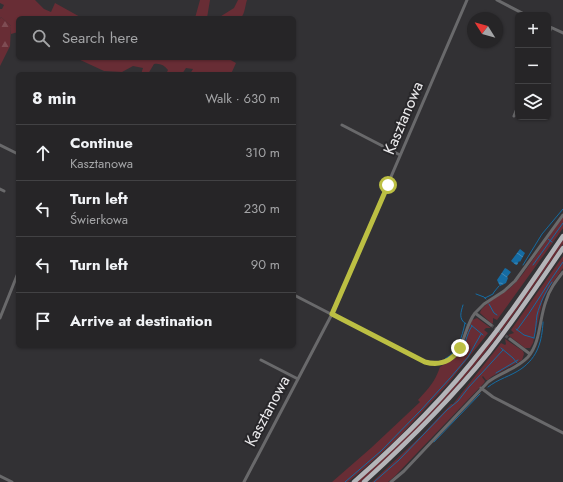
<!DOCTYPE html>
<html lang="en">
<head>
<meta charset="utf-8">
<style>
	body { margin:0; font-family:Jost,sans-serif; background:#323133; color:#f1f3f6 }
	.controls { position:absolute; right:12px; top:12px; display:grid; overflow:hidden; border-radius:6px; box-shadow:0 1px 3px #0004 }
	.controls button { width:36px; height:36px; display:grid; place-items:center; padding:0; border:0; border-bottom:1px solid #424244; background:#262527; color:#f1f3f6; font:20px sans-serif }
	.compass { position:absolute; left:467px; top:12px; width:36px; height:36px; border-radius:50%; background:#262527; box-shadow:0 1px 3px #0004; rotate:307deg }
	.stop { position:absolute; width:12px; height:12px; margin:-9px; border:3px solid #bcbf43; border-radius:50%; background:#fff }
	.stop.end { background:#bcbf43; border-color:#fff; box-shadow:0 1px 4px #0008 }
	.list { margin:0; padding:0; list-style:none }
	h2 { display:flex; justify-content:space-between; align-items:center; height:52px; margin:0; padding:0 16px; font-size:17px }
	h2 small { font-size:13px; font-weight:400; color:#a4a5a7 }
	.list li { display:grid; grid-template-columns:26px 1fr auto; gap:12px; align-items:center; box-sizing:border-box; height:56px; padding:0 16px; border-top:1px solid #424244 }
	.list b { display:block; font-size:15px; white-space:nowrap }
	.list p { margin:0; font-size:13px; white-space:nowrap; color:#a4a5a7 }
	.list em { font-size:13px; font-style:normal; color:#a4a5a7 }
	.icon { flex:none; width:22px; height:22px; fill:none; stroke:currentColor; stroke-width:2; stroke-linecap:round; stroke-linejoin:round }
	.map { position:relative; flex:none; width:563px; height:482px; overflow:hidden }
	.search { position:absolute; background:#262527; box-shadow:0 1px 3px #0004; left:16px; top:16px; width:280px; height:44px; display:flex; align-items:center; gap:10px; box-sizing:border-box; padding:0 14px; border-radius:6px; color:#a4a5a7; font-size:15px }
	.panel { position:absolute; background:#262527; box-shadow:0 1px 3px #0004; left:16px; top:72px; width:280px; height:276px; border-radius:6px }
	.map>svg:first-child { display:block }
</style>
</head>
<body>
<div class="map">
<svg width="563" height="482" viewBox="0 0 563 482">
	<defs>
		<pattern id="forest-firs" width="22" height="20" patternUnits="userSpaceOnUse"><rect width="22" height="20" fill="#682d35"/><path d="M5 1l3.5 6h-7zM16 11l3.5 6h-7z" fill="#7e4c53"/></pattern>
		<pattern id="water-waves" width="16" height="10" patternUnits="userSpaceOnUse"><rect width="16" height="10" fill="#156ca3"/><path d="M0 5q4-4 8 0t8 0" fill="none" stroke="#4388b4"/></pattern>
	</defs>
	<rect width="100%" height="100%" fill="#323134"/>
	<path fill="#682d35" d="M 0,0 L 35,0 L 44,9 L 51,12 L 55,3 L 82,18 L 18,18 L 18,32 L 11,34 L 11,26 L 1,17 L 0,19 L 0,9 L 2,9 L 4,5 L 0,3 Z
		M 200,0 L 210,0 L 207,18 L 195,18 Z
		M 238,0 L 247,0 C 245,6 245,13 241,18 L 218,18 L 234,8 Z
		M 76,58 L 180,58 L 184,59 L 186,58 L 227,58 L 236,63 L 231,74 L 190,74 L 193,69 L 186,68 L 182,74 L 166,74 L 168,70 C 164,65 160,63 154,64 L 148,74 L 141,74 L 143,68 L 133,66 L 122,72 L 104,71 Z
		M 563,217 L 563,228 L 561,231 L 497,320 L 493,318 L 493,324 L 492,323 L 491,323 L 480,313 C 482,304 503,294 510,288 C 520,279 527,268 534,258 C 544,244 553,231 563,217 Z
		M 563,239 L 563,244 C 537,281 512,319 483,355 C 446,401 405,443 361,482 L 357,482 L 457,383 Z
		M 563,256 L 563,268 L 551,285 L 543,299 L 533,343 L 530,348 L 525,348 L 508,335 L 514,333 L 511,330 Z
		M 477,318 L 491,328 L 486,328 L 484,330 L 488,333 L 447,385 L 399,437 L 366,467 L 348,482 L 332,482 L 371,448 L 420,402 L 418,400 C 428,389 435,382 440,367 C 444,364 449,362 454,359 C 464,350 467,333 472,320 Z
		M 505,339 L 523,351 L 524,354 L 522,360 L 491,377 L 488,380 L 486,380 L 483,376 L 482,377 L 485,381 L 484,383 L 395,476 L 388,482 L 372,482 L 421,436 L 451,404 L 453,404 L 501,343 L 505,345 L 506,344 Z"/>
	<path fill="url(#forest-firs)" d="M 1,17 L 11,26 L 10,46 L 0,66 L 0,19 Z"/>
	<path fill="url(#water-waves)" d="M 520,249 L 525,253 L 520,262 L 519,261 L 517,265 L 516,265 L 511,261 Z
		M 505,268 L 507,269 L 511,272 L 507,277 L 508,278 L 506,283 L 500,286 L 497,280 Z"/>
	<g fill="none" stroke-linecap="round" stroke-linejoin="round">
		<path stroke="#156ca3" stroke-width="1" d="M 548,239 L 552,242
			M 523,265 L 542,234 L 563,209
			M 533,265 L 563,223
			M 476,294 L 484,297 L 486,299
			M 485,298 L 493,294 L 494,292 L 499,286
			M 489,304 L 494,313 L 497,315
			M 463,305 C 461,312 458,319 466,324
			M 471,325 L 483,335
			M 516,329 L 524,335 L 534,338
			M 517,330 C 534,308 547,284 563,262
			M 534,338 C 536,330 536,322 537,315 C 540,303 545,293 552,282
			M 501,348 L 513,358 L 517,363
			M 459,354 C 466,346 466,334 472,326
			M 445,359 C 458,352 462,337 465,323
			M 496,373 L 518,360
			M 488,387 C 498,379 511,376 521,369 C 538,357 542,341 543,322
			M 434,442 L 480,394
			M 345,482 L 381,451 L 421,410 L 451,377 L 468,357 L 481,334
			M 374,482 L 399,460 L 447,410 L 458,401 L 469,387 L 503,350"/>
		<path stroke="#4e4d50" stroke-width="3" stroke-dasharray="3 1.5" stroke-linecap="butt" d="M 491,325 L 510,339"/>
		<path stroke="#69696b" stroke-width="3" d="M 497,0 L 526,15
			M 548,26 L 563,33
			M 548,35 L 551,28
			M 514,116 L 518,106
			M 342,125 L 400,155
			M 0,145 L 18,154
			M 0,189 L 4,191
			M 294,295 L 418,359 C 427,363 436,365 445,362 C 465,354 463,328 475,313 L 491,325
			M 475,313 L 484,304 L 504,291 L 515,281 L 563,215
			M 0,318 L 18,273
			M 510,339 L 530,354
			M 261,360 L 298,379
			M 481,388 L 493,397 L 563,433
			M 0,476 L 12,482
			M 244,482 L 332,314 L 467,0
			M 391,482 L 404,471 L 488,382 C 501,372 517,369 528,357 C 541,342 539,319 546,301 C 549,290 556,281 563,272"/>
		<path stroke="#b4b5b9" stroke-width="4.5" d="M 354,482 C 401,441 445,397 483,348 C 512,313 537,274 563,236
			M 364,482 C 408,442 451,399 489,352 C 515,319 539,283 563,248"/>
	</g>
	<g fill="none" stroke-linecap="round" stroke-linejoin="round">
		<path stroke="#bcbf43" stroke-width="5" d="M 388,185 L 332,314 L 425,362 C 440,366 452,361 460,348"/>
	</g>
	<g text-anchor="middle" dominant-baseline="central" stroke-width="4" stroke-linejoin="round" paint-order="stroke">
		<g font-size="16" fill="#ecebed" stroke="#28272a">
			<text transform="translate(403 118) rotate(-67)">Kasztanowa</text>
			<text transform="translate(267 411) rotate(-62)">Kasztanowa</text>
		</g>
	</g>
</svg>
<div class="controls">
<button>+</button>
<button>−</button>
<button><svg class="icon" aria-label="layers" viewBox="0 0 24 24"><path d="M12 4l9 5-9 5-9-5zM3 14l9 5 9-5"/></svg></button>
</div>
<svg class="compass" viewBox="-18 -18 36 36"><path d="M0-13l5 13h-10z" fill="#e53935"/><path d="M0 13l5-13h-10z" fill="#a4a5a7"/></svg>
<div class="stop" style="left:388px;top:185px"></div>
<div class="stop end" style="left:460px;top:348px"></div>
<div class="search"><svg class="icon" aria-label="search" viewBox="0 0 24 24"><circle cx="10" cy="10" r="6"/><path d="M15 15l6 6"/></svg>Search here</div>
<section class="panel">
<h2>8 min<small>Walk · 630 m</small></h2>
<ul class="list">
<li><svg class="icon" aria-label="ahead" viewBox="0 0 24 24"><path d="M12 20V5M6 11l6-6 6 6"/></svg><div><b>Continue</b><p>Kasztanowa</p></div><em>310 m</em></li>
<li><svg class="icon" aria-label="left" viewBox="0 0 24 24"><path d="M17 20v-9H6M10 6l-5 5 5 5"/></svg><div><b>Turn left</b><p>Świerkowa</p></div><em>230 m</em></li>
<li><svg class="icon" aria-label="left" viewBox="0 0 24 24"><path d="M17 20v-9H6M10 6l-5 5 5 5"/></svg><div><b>Turn left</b></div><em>90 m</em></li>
<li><svg class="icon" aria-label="arrive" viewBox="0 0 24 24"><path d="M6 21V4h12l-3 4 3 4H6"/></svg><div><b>Arrive at destination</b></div></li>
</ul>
</section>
</div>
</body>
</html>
